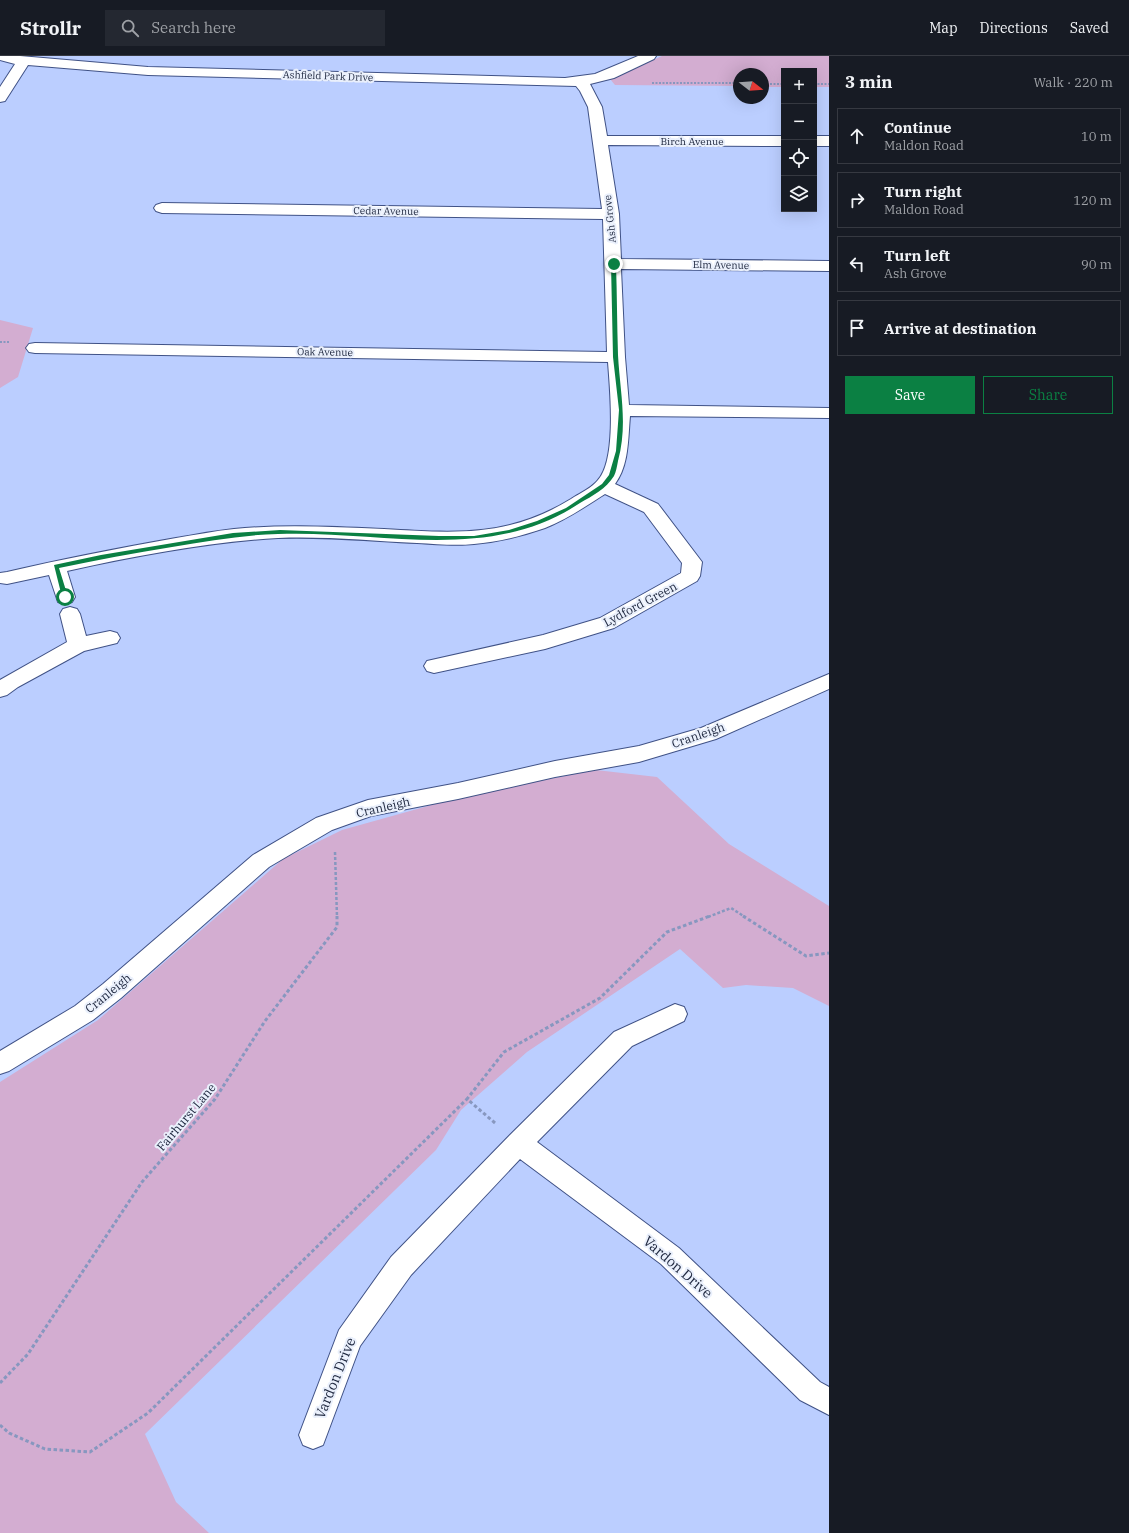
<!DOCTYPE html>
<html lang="en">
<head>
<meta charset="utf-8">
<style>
	body { margin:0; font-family:"IBM Plex Serif",serif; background:#242831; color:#f1f3f6 }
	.controls { position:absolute; right:12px; top:12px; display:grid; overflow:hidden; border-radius:0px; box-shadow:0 4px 16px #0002 }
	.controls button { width:36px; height:36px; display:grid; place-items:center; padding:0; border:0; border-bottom:1px solid #363941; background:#171b24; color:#f1f3f6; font:20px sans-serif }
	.compass { position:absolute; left:733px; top:12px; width:36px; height:36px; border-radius:50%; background:#171b24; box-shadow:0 4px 16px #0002; rotate:107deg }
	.stop { position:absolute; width:12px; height:12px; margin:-9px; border:3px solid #0b8043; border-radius:50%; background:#fff }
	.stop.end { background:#0b8043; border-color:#fff; box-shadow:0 1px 4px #0008 }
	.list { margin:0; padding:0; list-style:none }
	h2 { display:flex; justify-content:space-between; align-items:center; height:52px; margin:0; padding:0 16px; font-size:17px }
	h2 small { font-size:13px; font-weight:400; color:#9ea1a6 }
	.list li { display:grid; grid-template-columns:26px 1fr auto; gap:12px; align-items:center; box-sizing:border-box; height:56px; margin:0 8px 8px; padding:0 8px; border:1px solid #363941; border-radius:0px }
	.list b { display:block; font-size:15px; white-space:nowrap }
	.list p { margin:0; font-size:13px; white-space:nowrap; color:#9ea1a6 }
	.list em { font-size:13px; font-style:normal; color:#9ea1a6 }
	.actions { display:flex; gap:8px; padding:12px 16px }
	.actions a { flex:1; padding:9px 0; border:1px solid #0b8043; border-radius:0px; text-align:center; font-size:14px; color:#0b8043 }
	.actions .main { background:#0b8043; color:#fff }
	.icon { flex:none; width:22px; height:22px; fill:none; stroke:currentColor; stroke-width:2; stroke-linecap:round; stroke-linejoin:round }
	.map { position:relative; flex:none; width:829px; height:1477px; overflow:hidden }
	header { display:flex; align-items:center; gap:24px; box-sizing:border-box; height:56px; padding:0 20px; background:#171b24; border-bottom:1px solid #363941 }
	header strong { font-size:19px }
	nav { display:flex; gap:22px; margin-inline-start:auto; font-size:14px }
	.search { width:280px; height:36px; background:#242831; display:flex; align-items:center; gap:10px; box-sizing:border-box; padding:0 14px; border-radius:0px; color:#9ea1a6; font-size:15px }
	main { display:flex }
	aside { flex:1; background:#171b24 }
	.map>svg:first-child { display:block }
</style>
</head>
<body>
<header>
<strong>Strollr</strong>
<div class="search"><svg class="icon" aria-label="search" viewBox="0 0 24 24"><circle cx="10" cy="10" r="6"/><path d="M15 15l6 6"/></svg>Search here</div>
<nav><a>Map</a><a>Directions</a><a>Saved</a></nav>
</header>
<main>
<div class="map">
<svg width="829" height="1477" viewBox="0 0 829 1477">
	<rect width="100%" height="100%" fill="#bbceff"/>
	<path fill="#d3add1" d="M 662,0 L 829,0 L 829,31 L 814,31 L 814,15 L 784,15 L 784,31 L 763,31 L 763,18 L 739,18 L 739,30 L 615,29 L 610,23 Z
		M 0,264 L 33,272 L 18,321 L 0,332 Z
		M 596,714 L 657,721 L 729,788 L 829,850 L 829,950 L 793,932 L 746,929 L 723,932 L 680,893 L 527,996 L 461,1054 L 436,1094 L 145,1378 L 176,1446 L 209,1477 L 0,1477 L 0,1026 L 98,964 L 283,803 L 342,774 L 471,738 Z"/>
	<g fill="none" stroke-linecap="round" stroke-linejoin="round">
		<defs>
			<path id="minor" d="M 0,0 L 20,0 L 148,11 L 565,22 L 595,18 L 638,0 L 656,0 L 654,3 L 614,22 L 590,28 L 602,51 L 607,80 L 784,80 L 784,90 L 608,89 L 619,158 L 621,203 L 829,205 L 829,215 L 621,213 L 625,301 L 629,349 L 829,352 L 829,362 L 630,360 C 628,383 629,409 615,428 L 658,448 L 702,506 L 700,520 L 697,525 L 614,572 L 545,593 L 434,617 L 427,615 L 424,610 L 427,605 L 543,579 L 600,562 L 681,517 L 682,507 L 644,456 L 605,438 C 586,450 566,464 545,472 C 522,480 498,486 474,488 C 456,490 436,488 417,487 C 371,485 324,480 278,482 C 209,486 135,500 67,515 L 75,541 L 72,546 L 65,548 L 58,546 L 49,519 L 7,528 L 0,527 L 0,517 L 7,516 C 63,503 119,492 176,482 C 195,479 214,475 234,473 C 284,468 334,471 384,473 C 454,477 508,482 571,443 C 580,437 592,432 598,424 C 617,403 610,333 608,306 L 35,297 L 29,296 L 26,292 L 29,288 L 35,287 L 607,296 L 603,163 L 162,157 L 156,155 L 154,152 L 156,149 L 162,147 L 602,153 L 588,51 L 580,35 L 576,30 L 148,19 L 28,9 L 5,45 L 0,46 L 0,31 L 15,8 L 0,4 Z
				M 814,80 L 829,80 L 829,90 L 814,90 Z
				M 70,551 L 77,553 L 80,558 L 86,580 L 110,575 L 117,577 L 120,582 L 117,587 L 84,595 L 18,631 L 7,639 L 0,641 L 0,624 L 67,586 L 60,558 L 63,553 Z
				M 829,618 L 829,633 L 716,683 L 639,706 L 555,721 L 458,743 L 371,760 L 332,774 L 269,811 L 121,942 L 93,964 L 9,1015 L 0,1018 L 0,995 L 75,950 L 103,928 L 253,799 L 316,762 L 368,744 L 458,727 L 555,705 L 639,690 L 701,672 Z
				M 675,948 L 684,951 L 687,958 L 684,965 L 632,990 L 537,1086 L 679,1192 L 820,1326 L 829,1331 L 829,1359 L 800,1344 L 661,1208 L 520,1103 L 411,1219 L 360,1290 L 323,1389 L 313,1393 L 303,1389 L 299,1379 L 339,1274 L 391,1201 L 510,1079 L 614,976 Z"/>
		</defs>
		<use href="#minor" stroke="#405286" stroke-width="2"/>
		<path stroke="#8797bf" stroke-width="2" stroke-dasharray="2 1.5" stroke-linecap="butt" d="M 652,27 L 739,27
			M 763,28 L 784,28
			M 814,28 L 829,28
			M 0,286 L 10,286"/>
		<path stroke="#8797bf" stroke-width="2.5" stroke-dasharray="3 2" stroke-linecap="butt" d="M 335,796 L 337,861
			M 708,861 L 731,852 L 745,861"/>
		<path stroke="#8797bf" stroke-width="3" stroke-dasharray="3.5 2.5" stroke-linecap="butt" d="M 743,860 L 806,900 L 829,897
			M 495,1067 L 467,1043 L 504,996 L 600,942 L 667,876 L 710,860
			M 0,1327 L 28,1298 L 142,1126 L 215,1043 L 265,965 L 337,871 L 337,860
			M 0,1369 L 9,1377 L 45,1393 L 90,1396 L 148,1357 L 467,1043"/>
		<use href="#minor" fill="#fff" fill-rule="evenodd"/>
	</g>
	<path fill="#0b8043" d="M 614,206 L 616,208 C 617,238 617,268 618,299 C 620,336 628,368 618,405 C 617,410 616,416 614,420 C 606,433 592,440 580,447 C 489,508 380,474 278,478 C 242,479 208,485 172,491 C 134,497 97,504 59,512 L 68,541 L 65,543 L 62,541 L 54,509 L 101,499 L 233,477 L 280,474 L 439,480 L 474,480 L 509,474 L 537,465 L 566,452 L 602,428 L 609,419 L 616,395 L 619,354 L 613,301 L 611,208 Z"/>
	<g text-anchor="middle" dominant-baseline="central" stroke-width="4" stroke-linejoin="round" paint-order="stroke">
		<g font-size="10" fill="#202940" stroke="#eaf0fc">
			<text transform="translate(328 20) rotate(2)">Ashfield Park Drive</text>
			<text x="692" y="85">Birch Avenue</text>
			<text transform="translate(386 155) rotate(1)">Cedar Avenue</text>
			<text transform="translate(610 163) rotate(-96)">Ash Grove</text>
			<text transform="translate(721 209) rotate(1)">Elm Avenue</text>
			<text transform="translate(325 296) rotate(1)">Oak Avenue</text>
		</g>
		<g font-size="12" fill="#202940" stroke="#eaf0fc">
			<text transform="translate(640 548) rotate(-28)">Lydford Green</text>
			<text transform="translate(698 679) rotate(-19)">Cranleigh</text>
			<text transform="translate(383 751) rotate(-13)">Cranleigh</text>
			<text transform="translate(108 937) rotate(-39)">Cranleigh</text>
			<text transform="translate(186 1061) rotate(-50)">Fairhurst Lane</text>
		</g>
		<g font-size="14" fill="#202940" stroke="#eaf0fc">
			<text transform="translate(678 1211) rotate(41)">Vardon Drive</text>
			<text transform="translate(335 1322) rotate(-68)">Vardon Drive</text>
		</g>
	</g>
</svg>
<div class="controls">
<button>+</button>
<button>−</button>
<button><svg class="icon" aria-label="locate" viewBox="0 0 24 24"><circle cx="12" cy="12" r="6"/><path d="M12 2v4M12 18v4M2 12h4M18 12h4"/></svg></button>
<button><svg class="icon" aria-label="layers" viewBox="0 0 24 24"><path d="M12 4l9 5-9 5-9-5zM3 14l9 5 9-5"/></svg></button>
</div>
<svg class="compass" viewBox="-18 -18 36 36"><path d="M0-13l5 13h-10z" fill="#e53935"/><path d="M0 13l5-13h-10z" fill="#9ea1a6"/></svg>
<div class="stop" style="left:65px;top:541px"></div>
<div class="stop end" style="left:614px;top:208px"></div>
</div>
<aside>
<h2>3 min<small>Walk · 220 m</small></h2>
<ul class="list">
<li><svg class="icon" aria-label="ahead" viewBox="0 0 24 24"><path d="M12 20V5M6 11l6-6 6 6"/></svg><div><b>Continue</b><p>Maldon Road</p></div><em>10 m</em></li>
<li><svg class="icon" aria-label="right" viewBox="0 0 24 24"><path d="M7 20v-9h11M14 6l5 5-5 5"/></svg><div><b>Turn right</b><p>Maldon Road</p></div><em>120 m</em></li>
<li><svg class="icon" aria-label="left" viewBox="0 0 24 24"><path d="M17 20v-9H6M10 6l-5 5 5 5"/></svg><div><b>Turn left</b><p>Ash Grove</p></div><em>90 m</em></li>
<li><svg class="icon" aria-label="arrive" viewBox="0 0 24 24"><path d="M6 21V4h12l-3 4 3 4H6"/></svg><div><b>Arrive at destination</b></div></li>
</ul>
<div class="actions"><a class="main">Save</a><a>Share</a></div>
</aside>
</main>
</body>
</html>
